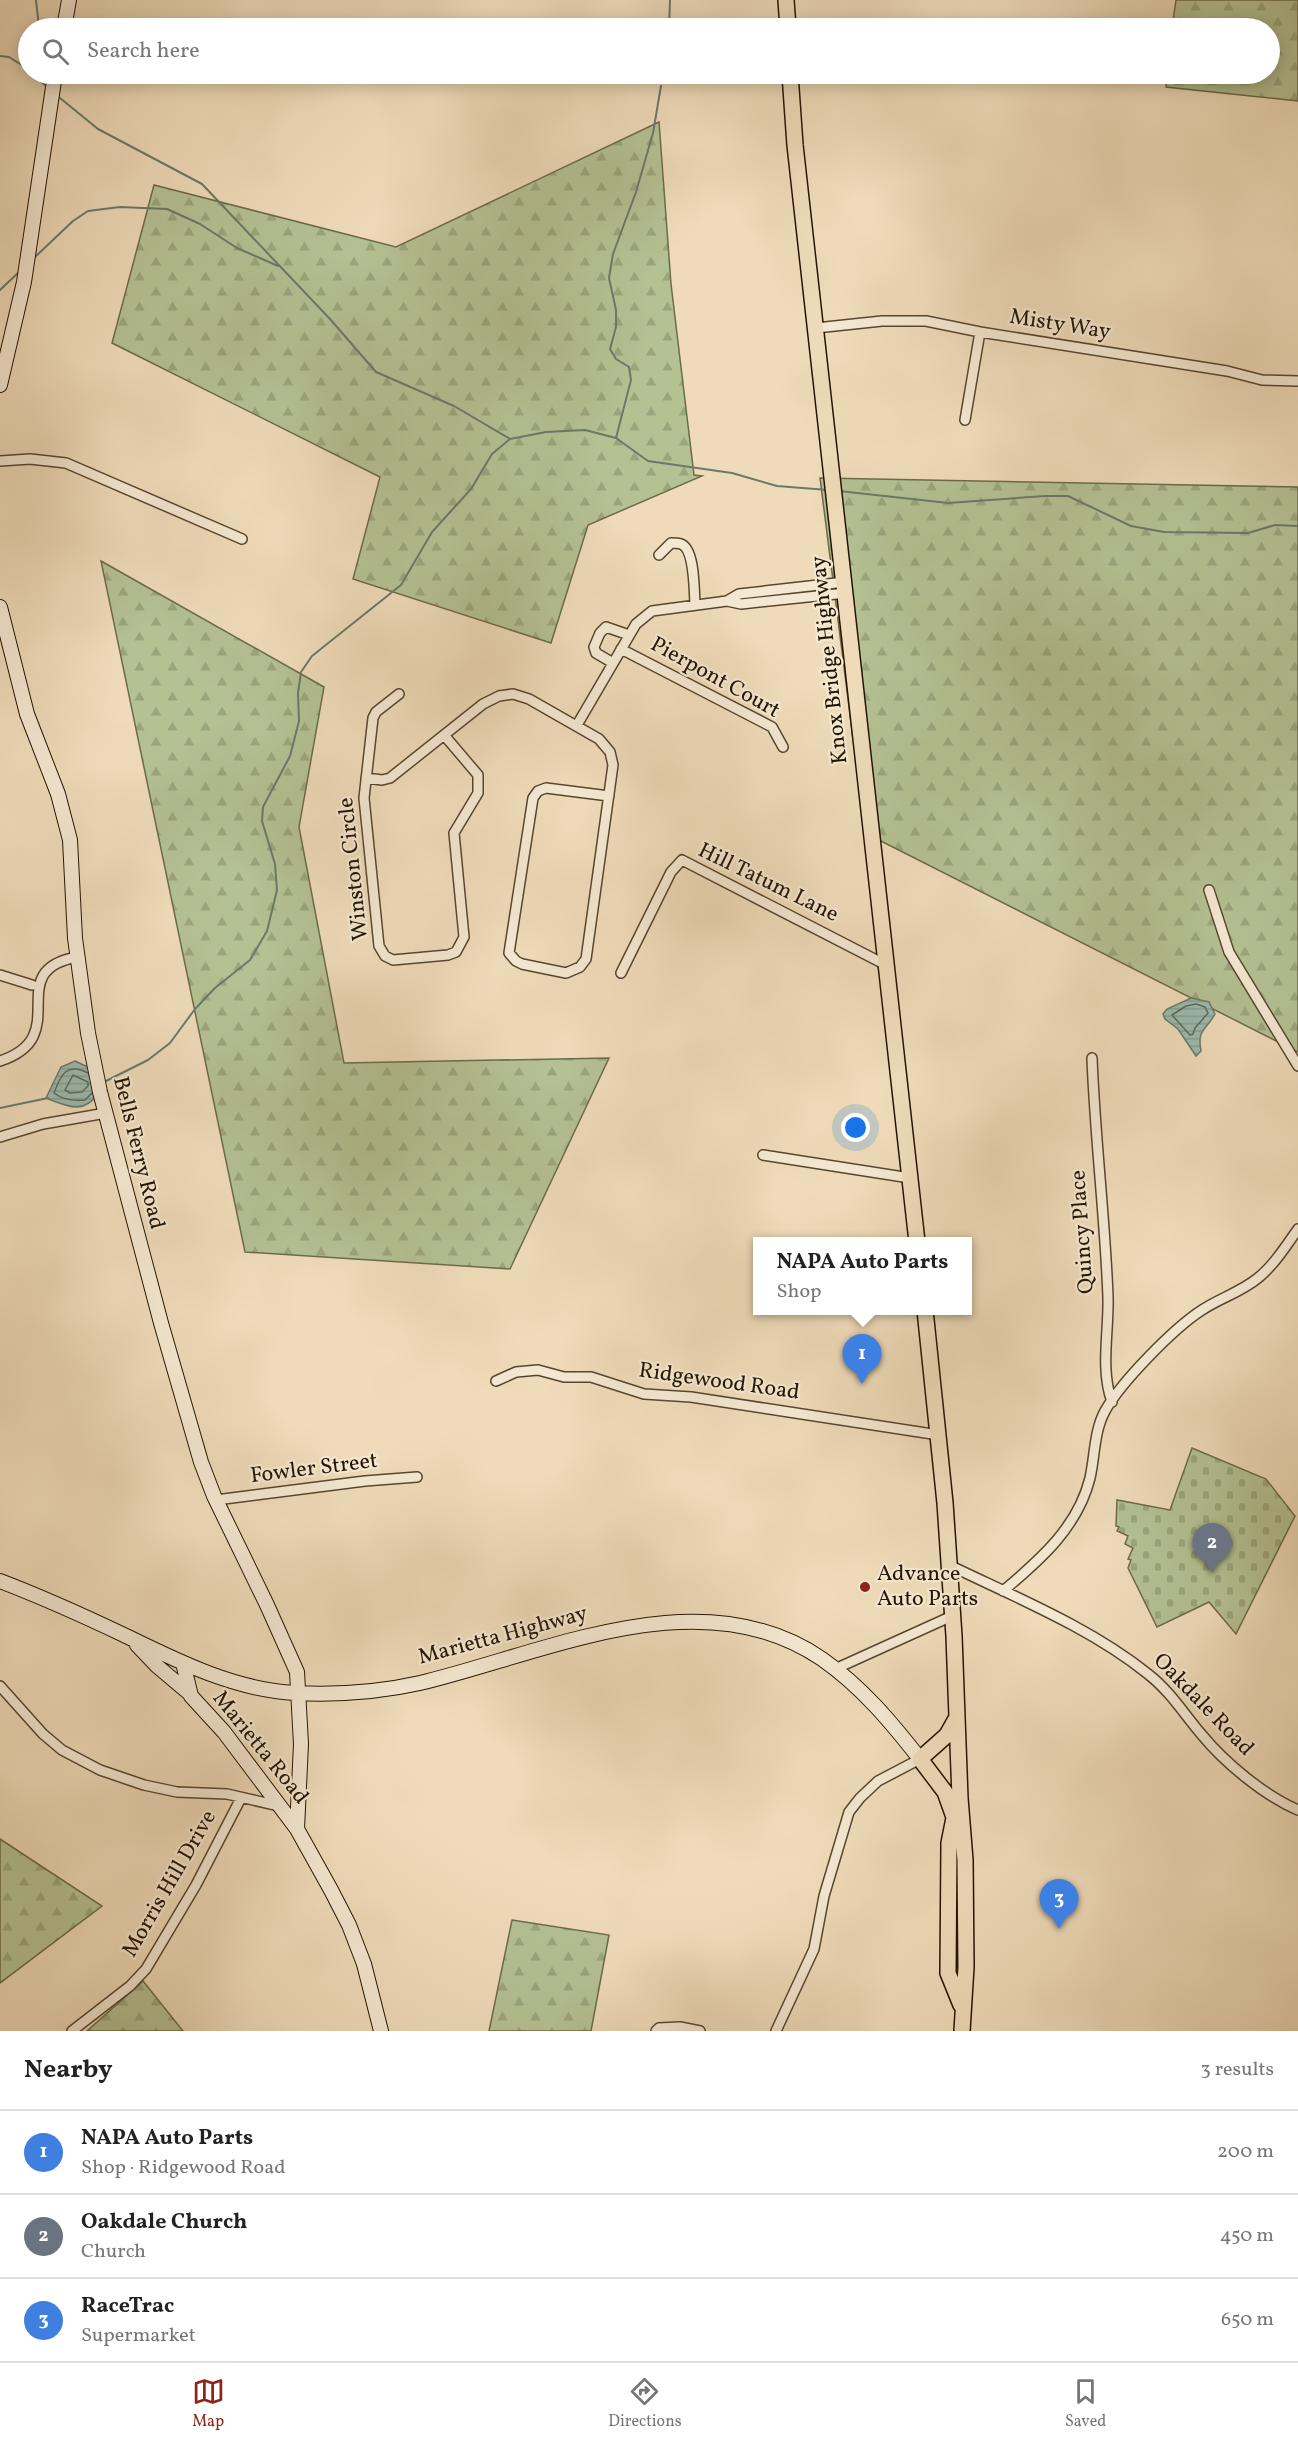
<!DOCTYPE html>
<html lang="en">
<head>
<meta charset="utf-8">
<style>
	body { margin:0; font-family:Vollkorn,serif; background:#f2f2f2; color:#222 }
	.you { position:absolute; left:856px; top:1128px; width:21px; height:21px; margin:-15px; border:4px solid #fff; border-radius:50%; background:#1a73e8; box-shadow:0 0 0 9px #1a73e833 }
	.badge { display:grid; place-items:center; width:39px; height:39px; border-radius:50%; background:#8f2418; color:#fff; font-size:20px; font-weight:700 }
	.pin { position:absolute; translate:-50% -50px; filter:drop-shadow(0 2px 3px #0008) }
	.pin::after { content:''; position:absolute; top:32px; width:21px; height:18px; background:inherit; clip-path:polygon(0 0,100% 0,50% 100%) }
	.popup { position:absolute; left:753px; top:1237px; width:219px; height:78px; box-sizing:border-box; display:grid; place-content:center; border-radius:0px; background:#fff; filter:drop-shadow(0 2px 4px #0005); font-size:20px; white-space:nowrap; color:#767676 }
	.popup b { font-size:22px; color:#222 }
	.popup::after { content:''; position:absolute; left:50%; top:100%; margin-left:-12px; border:12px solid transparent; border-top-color:#fff }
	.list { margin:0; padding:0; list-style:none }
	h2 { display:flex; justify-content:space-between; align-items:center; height:78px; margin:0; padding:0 24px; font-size:26px }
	h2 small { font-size:20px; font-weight:400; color:#767676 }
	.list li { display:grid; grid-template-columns:39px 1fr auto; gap:18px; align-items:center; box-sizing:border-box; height:84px; padding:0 24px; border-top:2px solid #e0e0e0 }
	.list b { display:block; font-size:22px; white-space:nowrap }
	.list p { margin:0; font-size:20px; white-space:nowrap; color:#767676 }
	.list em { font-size:20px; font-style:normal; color:#767676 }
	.icon { flex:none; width:33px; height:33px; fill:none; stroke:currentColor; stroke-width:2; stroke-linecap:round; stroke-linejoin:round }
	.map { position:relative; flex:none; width:1298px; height:2031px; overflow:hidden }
	.search { position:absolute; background:#fff; box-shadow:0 3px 15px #0003; left:18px; right:18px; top:18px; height:66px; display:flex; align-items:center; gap:15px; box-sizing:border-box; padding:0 21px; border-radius:33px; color:#767676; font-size:22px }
	.sheet { height:330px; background:#fff }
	nav { display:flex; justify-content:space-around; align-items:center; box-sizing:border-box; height:84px; border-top:2px solid #e0e0e0; background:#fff; font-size:16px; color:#767676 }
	nav a { display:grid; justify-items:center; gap:3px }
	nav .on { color:#8f2418 }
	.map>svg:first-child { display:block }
</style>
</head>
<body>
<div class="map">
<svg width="1298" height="2031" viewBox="0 0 1298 2031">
	<defs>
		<pattern id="forest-firs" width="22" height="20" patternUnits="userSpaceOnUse" patternTransform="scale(1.5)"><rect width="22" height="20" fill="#b4c193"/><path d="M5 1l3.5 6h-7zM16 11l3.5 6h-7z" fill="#9ba57d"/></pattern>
		<pattern id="cemetery-stones" width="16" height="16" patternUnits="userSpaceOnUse" patternTransform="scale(1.5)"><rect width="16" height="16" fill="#b4c193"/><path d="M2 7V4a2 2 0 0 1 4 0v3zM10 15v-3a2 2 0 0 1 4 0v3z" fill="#9ba57d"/></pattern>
		<pattern id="water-rules" width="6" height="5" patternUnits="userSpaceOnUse" patternTransform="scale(1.5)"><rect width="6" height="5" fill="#9abbaf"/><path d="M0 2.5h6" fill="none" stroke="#85a095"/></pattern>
	</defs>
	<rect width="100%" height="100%" fill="#efdbb9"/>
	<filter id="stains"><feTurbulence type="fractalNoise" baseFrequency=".00333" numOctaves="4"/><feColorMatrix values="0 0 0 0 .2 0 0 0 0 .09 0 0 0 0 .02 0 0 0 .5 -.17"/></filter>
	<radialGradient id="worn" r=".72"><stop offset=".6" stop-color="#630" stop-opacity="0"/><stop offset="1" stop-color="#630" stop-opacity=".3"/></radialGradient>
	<path fill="url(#forest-firs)" stroke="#6c6b4a" stroke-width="1.5" d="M 1176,0 L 1298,0 L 1298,101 L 1166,87 L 1167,74 L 1270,74 L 1270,28 L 1172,28 Z
		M 659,122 L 671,284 L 694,475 L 702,476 L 588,525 L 551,643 L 353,579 L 380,477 L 112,343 L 154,185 L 396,247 Z
		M 820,478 L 1298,487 L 1298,1052 L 865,833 Z
		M 101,561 L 324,687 L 299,827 L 344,1063 L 609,1058 L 510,1269 L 245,1252 Z
		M 0,1839 L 102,1906 L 0,1983 Z
		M 512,1920 L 609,1935 L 591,2031 L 489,2031 Z
		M 143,1981 L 183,2031 L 87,2031 Z"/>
	<path fill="url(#cemetery-stones)" stroke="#6c6b4a" stroke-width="1.5" d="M 1192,1448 L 1266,1479 L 1295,1516 L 1236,1634 L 1209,1602 L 1157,1627 L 1128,1568 L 1131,1560 L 1128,1559 L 1133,1548 L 1125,1544 L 1128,1536 L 1117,1531 L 1119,1527 L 1116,1526 L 1117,1500 L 1170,1510 Z"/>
	<path fill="url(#water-rules)" stroke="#6b7969" stroke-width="1.5" d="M 1191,998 L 1209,1002 L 1215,1014 C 1205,1032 1197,1029 1201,1051 L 1196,1056 L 1178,1029 L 1165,1019 L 1163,1014 L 1167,1009 Z
		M 75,1061 L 92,1069 L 100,1092 C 83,1115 69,1107 46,1098 L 61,1067 Z"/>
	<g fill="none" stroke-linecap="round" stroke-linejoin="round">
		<path stroke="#5f6858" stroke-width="1.5" d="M 1196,1004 L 1205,1007 L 1208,1013 L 1195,1028 L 1193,1034 L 1190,1035 L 1172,1015 L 1186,1006 Z
			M 88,1073 C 67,1062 61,1074 54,1093 C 63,1100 74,1101 85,1100 L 92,1093
			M 73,1075 L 88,1082 L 88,1086 L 82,1092 L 70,1093 L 65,1090 Z"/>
		<path stroke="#6b7969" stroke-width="2" d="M 36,0 L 39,28
			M 669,28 L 670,0
			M 0,56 L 9,57 L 28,69
			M 33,74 L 45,85
			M 60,98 L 98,129 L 202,184 L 330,319 L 376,372 L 454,406 L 510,439
			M 35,257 L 73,221 L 88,211 L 120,207 L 167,209 L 200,224 L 237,248 L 278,266
			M 0,290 L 20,271
			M 616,438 L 631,380 L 629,367 L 616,359 L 610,349 L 616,327 L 616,310 L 609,278 L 613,254 L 636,192 L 653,133 L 661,86
			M 839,491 L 948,503 L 1045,496 L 1068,496 L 1131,526 L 1164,532 L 1248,533 L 1275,525 L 1298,526
			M 102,1083 L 148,1060 L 170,1043 L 195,1009 L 215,988 L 250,960 L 267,931 L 277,890 L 275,864 L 262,821 L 263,807 L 290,756 L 299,721 L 298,693 L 301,672 L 312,656 L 401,585 L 432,532 L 471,489 L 492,454 L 510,439 L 546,432 L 585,430 L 616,438 L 648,461 L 732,473 L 777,486 L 828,490
			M 0,1108 L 48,1098"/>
		<defs>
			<path id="street" d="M 816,328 L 882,321 L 926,321 L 980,332 L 1227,371 L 1262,380 L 1298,381
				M 965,420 L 980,332
				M 0,461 L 30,459 L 66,463 L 242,539
				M 659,555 L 671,543 C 675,543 678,543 681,544 C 695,549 694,591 695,604
				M 727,601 L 739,594 L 845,582
				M 621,649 L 772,727 L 783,747
				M 613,663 L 596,653 L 594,647 L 600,633 L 606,627 L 629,635
				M 399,694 L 376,712 L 373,718 L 364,798 L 379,946 L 385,956 L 393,960 L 448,955 L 456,952 L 464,937 L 454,833 L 478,793 L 478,775 L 444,735
				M 577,725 L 636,624 L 652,611 L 727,601 L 741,604 L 846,593
				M 366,778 L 382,780 L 390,778 L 483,704 L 499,696 L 513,694 L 529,699 L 599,739 L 610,752 L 613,765 L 586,959 L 580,967 L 566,973 L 522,964 L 516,961 L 509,953 L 533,798 L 538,791 L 546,788 L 609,796
				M 1209,890 L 1229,952 L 1298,1066
				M 621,973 L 671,872 L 682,860 L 886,965
				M 0,975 L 32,985
				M 1092,1058 C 1095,1138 1105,1217 1108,1297 C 1109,1332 1100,1369 1112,1402
				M 0,1061 C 76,1036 0,971 77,957
				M 0,1137 L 43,1124 L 106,1113
				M 763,1155 L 910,1178
				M 496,1381 L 516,1372 L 538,1370 L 564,1377 L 591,1377 L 644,1394 L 691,1397 L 939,1435
				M 216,1500 L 365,1481 L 417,1477
				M 949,1565 C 1015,1597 1091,1628 1148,1674 C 1170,1691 1184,1714 1202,1735 C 1225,1763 1265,1796 1298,1810
				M 1003,1591 C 1040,1560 1078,1527 1090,1478 C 1095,1456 1094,1431 1105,1411 C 1121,1382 1174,1328 1202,1310 C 1220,1298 1241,1292 1258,1278 C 1274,1265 1286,1246 1298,1229
				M 835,1669 L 952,1616
				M 0,1686 L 43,1734 L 62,1750 L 100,1770 L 144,1785 L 177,1792 L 227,1794 L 279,1806
				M 72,2031 L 130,1986 L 146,1969 L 196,1885 L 241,1798
				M 656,2031 L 659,2028 L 680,2027 L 700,2031
				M 776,2031 L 814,1949 L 824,1896 L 849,1812 L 860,1798 L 878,1781 L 920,1759"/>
			<path id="secondary" d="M 64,28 L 69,0
				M 0,385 L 24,282 L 55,74
				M 0,607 L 27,714 L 58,794 L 70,840 L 75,938 L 88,1033 L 100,1092 L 161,1323 L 201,1462 L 214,1496 L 267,1605 L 297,1672 L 301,1744 L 297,1829
				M 0,1581 C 42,1597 84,1616 124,1635 C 177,1661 235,1690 295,1693 C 336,1695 380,1692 420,1683 C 546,1653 701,1576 822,1659 C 862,1687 891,1722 920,1759
				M 137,1645 L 157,1666 L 189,1693
				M 183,1663 L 191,1696 L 224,1732 L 297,1829 L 331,1890 L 349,1925 L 364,1964 L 381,2031"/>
			<path id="primary" d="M 786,0 L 788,28
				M 790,74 L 795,145 L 917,1242
				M 925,1310 L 945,1503 L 954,1636 L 960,1798 L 965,1860 L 966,1967 L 962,2031
				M 954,1818 L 949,1843 L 948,1973 L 961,2005
				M 955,1820 L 945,1792 L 920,1759 L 947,1735 L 956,1719"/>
		</defs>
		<use href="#street" stroke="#57462f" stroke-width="12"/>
		<use href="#secondary" stroke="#241501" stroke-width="16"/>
		<use href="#primary" stroke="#241501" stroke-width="18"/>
		<use href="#street" stroke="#f5e8d2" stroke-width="9"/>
		<use href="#secondary" stroke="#f5e8d2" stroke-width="14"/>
		<use href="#primary" stroke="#efdbb9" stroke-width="15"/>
	</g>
	<circle fill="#8f2418" stroke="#f5e8d2" stroke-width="2" cx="865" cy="1587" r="6"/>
	<g text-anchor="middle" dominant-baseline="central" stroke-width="4.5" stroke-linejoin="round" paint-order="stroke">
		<g font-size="22" fill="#241501" stroke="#f5e8d2">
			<text transform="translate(1060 325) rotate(9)">Misty Way</text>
			<text transform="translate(830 660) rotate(-96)">Knox Bridge Highway</text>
			<text transform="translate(715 678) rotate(29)">Pierpont Court</text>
			<text transform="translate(354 869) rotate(-96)">Winston Circle</text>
			<text transform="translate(768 883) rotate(26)">Hill Tatum Lane</text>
			<text transform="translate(138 1153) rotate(76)">Bells Ferry Road</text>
			<text transform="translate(1083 1232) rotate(-94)">Quincy Place</text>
			<text transform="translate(719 1382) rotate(8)">Ridgewood Road</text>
			<text transform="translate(314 1469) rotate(-7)">Fowler Street</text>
			<text transform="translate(503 1636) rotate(-15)">Marietta Highway</text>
			<text transform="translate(1203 1705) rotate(46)">Oakdale Road</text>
			<text transform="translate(260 1748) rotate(51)">Marietta Road</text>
			<text transform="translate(170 1884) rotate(-60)">Morris Hill Drive</text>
		</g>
		<g font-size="22" fill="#241501" stroke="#f5e8d2" text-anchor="start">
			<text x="877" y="1574">Advance<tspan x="877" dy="25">Auto Parts</tspan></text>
		</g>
	</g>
	<rect width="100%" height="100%" filter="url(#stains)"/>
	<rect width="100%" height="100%" fill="url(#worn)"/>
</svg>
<div class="you"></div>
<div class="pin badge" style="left:862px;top:1384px;background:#3f7fe0">1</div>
<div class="popup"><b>NAPA Auto Parts</b>Shop</div>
<div class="pin badge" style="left:1212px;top:1573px;background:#6b7280">2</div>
<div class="pin badge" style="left:1059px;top:1929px;background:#3f7fe0">3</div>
<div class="search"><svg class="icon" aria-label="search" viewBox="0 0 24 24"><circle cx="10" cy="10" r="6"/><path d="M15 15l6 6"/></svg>Search here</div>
</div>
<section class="sheet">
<h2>Nearby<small>3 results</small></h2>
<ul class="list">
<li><span class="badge" style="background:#3f7fe0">1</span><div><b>NAPA Auto Parts</b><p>Shop · Ridgewood Road</p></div><em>200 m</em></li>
<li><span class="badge" style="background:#6b7280">2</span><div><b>Oakdale Church</b><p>Church</p></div><em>450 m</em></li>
<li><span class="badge" style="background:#3f7fe0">3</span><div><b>RaceTrac</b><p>Supermarket</p></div><em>650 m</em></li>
</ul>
</section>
<nav>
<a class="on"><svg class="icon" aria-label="map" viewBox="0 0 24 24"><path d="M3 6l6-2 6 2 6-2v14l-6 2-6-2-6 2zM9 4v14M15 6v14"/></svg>Map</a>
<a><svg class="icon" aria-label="directions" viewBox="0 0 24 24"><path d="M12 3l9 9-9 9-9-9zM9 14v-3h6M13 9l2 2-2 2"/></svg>Directions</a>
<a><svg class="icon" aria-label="saved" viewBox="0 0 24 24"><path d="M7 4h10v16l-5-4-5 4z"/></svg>Saved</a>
</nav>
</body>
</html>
